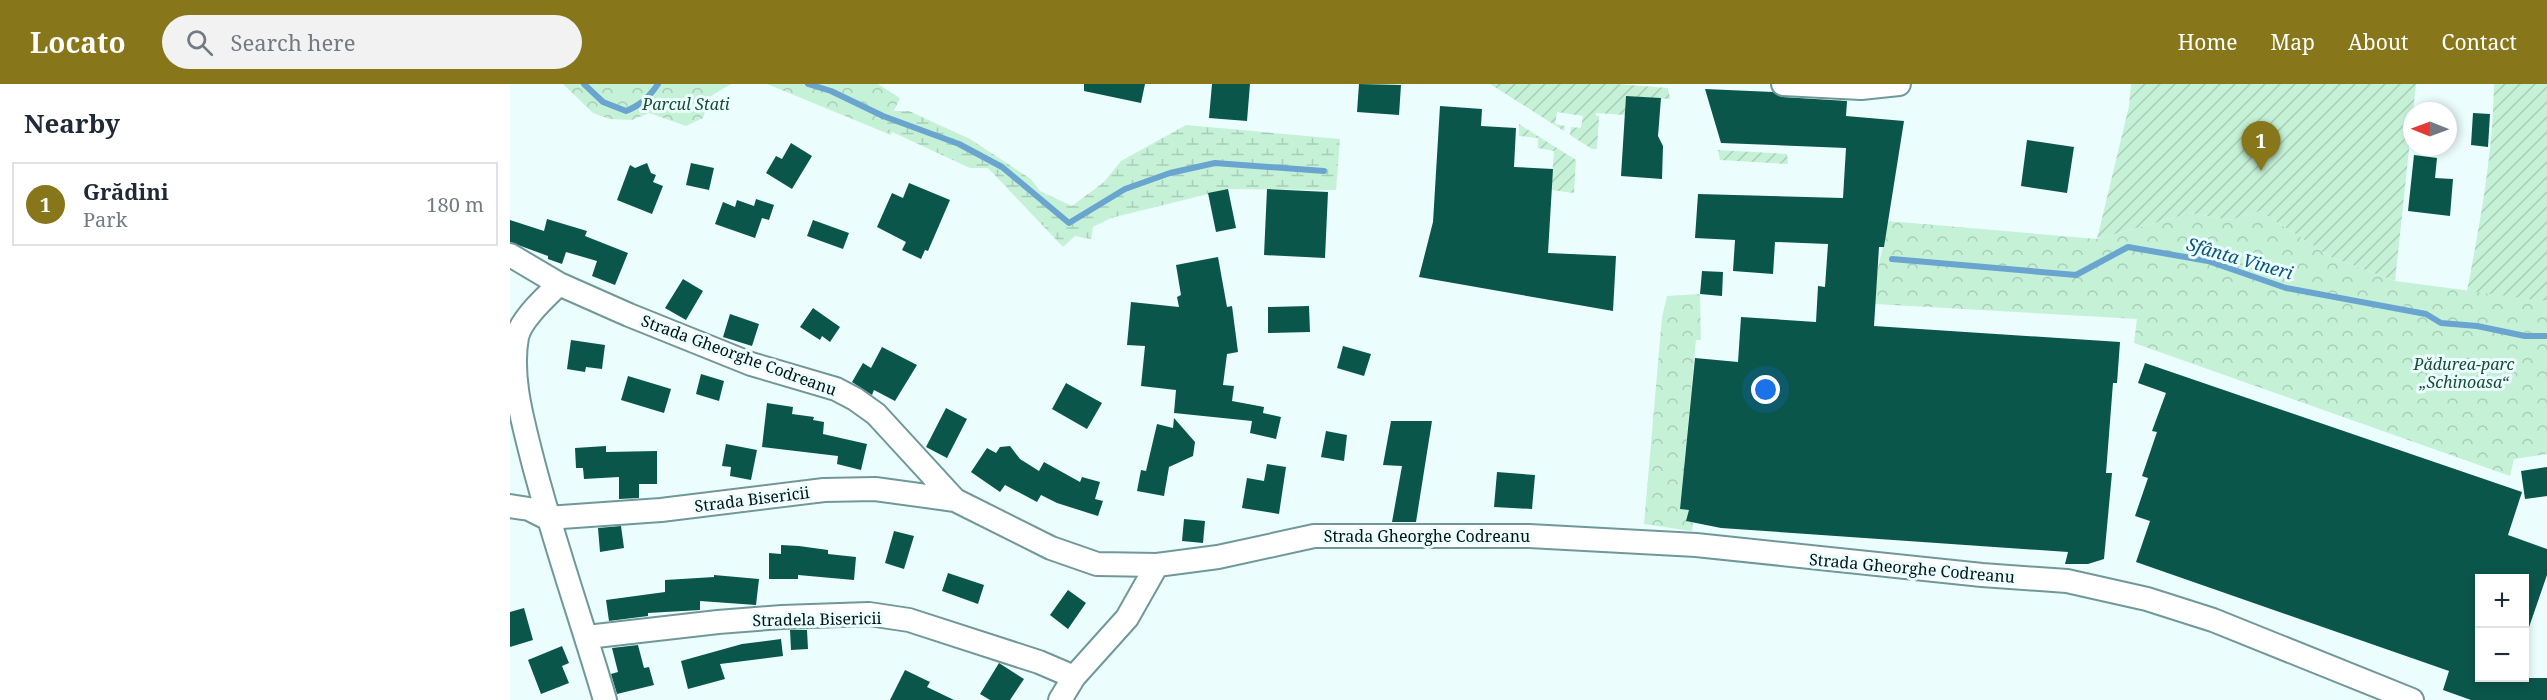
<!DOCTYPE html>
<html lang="en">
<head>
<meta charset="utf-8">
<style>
	body { margin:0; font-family:"Noto Serif",serif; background:#f2f2f3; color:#1f2937 }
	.controls { position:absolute; right:18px; bottom:18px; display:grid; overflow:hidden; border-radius:0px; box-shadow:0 3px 9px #0003 }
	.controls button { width:54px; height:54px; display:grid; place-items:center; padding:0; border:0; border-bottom:2px solid #e0e1e3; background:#fff; color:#1f2937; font:30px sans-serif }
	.compass { position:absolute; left:1893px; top:18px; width:54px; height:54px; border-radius:50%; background:#fff; box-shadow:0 3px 9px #0003; rotate:271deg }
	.you { position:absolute; left:1256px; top:306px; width:21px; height:21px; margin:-15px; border:4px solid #fff; border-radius:50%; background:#1a73e8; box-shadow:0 0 0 9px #1a73e833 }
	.badge { display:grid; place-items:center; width:39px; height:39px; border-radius:50%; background:#87771a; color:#fff; font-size:20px; font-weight:700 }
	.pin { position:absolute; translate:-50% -50px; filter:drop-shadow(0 2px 3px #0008) }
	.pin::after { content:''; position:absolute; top:32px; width:21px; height:18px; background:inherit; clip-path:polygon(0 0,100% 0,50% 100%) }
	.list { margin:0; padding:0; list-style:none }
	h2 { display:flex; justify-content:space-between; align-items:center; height:78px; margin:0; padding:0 24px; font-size:26px }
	h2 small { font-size:20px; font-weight:400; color:#747a83 }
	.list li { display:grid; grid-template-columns:39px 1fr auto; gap:18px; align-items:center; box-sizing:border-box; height:84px; margin:0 12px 12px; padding:0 12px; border:2px solid #e0e1e3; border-radius:0px }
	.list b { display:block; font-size:22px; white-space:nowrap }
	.list p { margin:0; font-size:20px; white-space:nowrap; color:#747a83 }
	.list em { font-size:20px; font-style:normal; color:#747a83 }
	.icon { flex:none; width:33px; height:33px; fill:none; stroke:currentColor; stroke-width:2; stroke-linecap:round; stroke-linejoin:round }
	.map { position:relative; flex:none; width:2037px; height:616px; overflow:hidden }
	header { display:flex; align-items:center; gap:36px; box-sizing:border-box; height:84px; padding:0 30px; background:#87771a; color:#fff }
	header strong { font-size:28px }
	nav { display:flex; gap:33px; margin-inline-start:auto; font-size:21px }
	.search { width:420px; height:54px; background:#f2f2f3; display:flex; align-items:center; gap:15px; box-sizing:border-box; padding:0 21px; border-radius:33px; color:#747a83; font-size:22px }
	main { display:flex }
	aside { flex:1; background:#fff }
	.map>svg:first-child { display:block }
</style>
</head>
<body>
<header>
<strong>Locato</strong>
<div class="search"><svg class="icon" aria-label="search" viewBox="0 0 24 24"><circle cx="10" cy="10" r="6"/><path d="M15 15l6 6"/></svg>Search here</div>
<nav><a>Home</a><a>Map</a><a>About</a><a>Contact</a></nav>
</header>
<main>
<aside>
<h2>Nearby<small></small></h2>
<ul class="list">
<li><span class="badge">1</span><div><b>Grădini</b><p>Park</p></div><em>180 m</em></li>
</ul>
</aside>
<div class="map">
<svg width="2037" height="616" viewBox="0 0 2037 616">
	<defs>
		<pattern id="forest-crowns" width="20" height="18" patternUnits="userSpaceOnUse" patternTransform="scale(1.5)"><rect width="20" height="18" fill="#c5f1d7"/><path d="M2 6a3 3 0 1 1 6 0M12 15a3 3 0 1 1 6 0" fill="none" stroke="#a8ceb8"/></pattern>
		<pattern id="wetland-marsh" width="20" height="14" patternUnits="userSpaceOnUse" patternTransform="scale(1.5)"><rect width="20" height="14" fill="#c5f1d7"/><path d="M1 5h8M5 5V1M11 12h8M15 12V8" fill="none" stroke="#a8ceb8"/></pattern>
		<pattern id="garden-furrows" width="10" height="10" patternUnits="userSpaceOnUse" patternTransform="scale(1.5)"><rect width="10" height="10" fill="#c5f1d7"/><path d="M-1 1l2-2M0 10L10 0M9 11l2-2" fill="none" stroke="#a8ceb8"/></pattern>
	</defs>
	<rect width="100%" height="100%" fill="#ecfdfe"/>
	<path fill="url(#forest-crowns)" d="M 53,0 L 221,0 L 201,12 L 193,34 L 176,42 L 139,29 L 122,36 L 99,35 L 83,29 Z
		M 257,0 L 368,0 L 390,14 L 377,41 L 382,48 L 381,51 Z
		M 1750,127 L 1821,173 L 1885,197 L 2037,217 L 2037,370 L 2004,375 L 2000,392 L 1624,259 L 1627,235 L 1365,220 L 1367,189 L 1378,137 L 1587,155 L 1680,129 L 1720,136 Z
		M 1190,210 L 1191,256 L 1186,256 L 1170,425 L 1187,427 L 1176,437 L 1183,439 L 1182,447 L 1134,440 L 1152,233 L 1157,212 Z"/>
	<path fill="url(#wetland-marsh)" d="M 384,27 L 399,27 L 460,55 L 521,95 L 530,107 L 562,122 L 594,98 L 611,77 L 676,41 L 830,55 L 826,106 L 718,105 L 601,134 L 583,143 L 581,155 L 565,152 L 553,163 L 478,84 L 460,84 L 382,48 L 376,41 Z"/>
	<path fill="url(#garden-furrows)" d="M 980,0 L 1107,0 L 1158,4 L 1160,15 L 1116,12 L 1115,31 L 1086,29 L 1086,32 L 1089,32 L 1087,65 L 1082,65 L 1060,51 L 1061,43 L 1071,44 L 1073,32 L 1047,28 L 1045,40 L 1055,42 L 1054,47 Z
		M 1621,0 L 1906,0 L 1885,197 L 1821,173 L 1750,127 L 1720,136 L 1680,129 L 1587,155 L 1619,22 Z
		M 1984,0 L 2037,0 L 2037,217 L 1957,207 C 1970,139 1983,70 1984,0 Z
		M 1009,40 L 1066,76 L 1064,109 L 1041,106 L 1044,67 L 1028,64 L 1028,54 L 1009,52 Z
		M 1208,66 L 1277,70 L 1278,80 L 1210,76 Z"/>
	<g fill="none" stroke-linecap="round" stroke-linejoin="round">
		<path stroke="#6aa5cf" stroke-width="6" d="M 74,0 L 93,18 L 116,27 C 131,21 139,13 148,0
			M 298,0 L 321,7 L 373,32 L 449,60 L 492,83 L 559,139 L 615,105 L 660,89 L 705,79 L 814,87
			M 1382,175 L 1566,191 L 1618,163 L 1698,177 L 1776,204 L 1916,230 L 1931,239 L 1967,242 L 2015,252 L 2037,252"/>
	</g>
	<path fill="#0b564b" d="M 574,0 L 635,0 L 631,19 L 574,7 Z
		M 702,0 L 740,0 L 737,37 L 699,34 Z
		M 849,0 L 891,1 L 889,31 L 847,28 Z
		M 1195,5 L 1263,8 L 1272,13 L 1337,17 L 1336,32 L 1394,37 L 1374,163 L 1369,163 L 1364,242 L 1610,258 L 1607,299 L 1603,299 L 1596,389 L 1602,389 L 1594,475 L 1578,480 L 1555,480 L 1558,468 L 1211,444 L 1176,437 L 1179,426 L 1170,425 L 1185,274 L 1228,278 L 1231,233 L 1306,238 L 1308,202 L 1315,203 L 1318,160 L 1265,158 L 1263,190 L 1223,187 L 1225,156 L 1185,154 L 1188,110 L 1333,114 L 1336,64 L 1211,59 Z
		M 1116,12 L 1151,14 L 1148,52 L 1153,62 L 1152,95 L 1111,92 Z
		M 930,22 L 972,25 L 971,42 L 1006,44 L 1004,83 L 1043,85 L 1038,169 L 1106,172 L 1103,227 L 909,193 L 923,138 Z
		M 1963,29 L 1980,30 L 1978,63 L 1961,61 Z
		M 1517,56 L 1564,63 L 1557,109 L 1511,102 Z
		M 281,59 L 302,72 L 282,105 L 256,89 L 266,72 L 272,75 Z
		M 1904,71 L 1927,74 L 1925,94 L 1943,95 L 1940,132 L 1898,127 Z
		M 137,79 L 141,89 L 146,91 L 143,98 L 153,102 L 142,130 L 107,116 L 120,81 L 125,84 Z
		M 181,79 L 204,84 L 199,106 L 176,101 Z
		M 399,99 L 440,116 L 418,167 L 415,166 L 411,175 L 392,166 L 396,158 L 367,143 L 382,109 L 393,114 Z
		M 718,105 L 726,144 L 706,148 L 698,109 Z
		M 757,105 L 818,108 L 815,174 L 754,171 Z
		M 246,115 L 264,121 L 259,136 L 252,134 L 245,154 L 205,140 L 213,118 L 225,123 L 227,116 L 244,122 Z
		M 37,135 L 77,147 L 75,152 L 118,169 L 105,201 L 82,192 L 87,177 L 56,168 L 52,180 L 38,175 L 38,172 L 0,158 L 0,136 L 34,147 Z
		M 303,136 L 339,149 L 333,165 L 297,152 Z
		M 708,173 L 717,223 L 722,222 L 728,268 L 717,270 L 713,301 L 724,302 L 722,317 L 754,323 L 753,329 L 771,333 L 766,355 L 740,349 L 742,337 L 664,329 L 666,306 L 631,302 L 635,262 L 617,261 L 621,218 L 669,223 L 667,213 L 671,211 L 666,181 Z
		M 1192,187 L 1213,188 L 1212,212 L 1190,210 Z
		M 173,195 L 193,207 L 176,236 L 155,224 Z
		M 799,222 L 800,248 L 758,249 L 758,223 Z
		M 303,224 L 330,243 L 320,258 L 312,252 L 310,256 L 290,243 Z
		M 220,230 L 249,240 L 242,262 L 213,253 Z
		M 61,256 L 95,261 L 92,285 L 76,283 L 75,288 L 57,285 Z
		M 833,262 L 861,270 L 854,292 L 827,284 Z
		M 372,263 L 407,281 L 385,317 L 364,306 L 362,311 L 342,298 L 353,279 L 361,284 Z
		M 1635,279 L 2012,408 L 1998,451 L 2037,465 L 2037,491 L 2017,549 L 2014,549 L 2014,495 L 1970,495 L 1970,594 L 2037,594 L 2037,616 L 1961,616 L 1933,606 L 1939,587 L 1626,478 L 1640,437 L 1625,432 L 1638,394 L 1632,392 L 1647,348 L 1642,347 L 1656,309 L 1628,299 Z
		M 191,290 L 214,297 L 209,317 L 186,310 Z
		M 118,292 L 161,305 L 154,329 L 111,316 Z
		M 556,299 L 592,319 L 577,345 L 542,325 Z
		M 257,319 L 283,323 L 282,330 L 304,333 L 303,336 L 314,338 L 313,350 L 357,360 L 351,386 L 327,380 L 328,372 L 252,363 Z
		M 436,324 L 457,335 L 437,374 L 416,363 Z
		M 664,334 L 685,358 L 683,372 L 659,383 L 654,412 L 627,407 L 631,386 L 636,387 L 647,340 L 663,344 Z
		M 881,337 L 922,337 L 906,438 L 882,438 L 892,382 L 873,381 Z
		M 816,347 L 837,351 L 834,377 L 811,373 Z
		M 216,360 L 247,366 L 241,396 L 220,392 L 221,383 L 212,382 Z
		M 96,362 L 96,368 L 147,367 L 147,400 L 129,400 L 129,414 L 109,415 L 109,393 L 74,395 L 73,384 L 66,384 L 65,364 Z
		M 500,362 L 510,375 L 529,387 L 534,378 L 570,398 L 572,393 L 590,398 L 585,415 L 593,417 L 588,432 L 547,419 L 531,411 L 527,418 L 495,401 L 490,408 L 461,388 L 477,364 L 486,369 L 490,363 Z
		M 757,380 L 776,383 L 769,430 L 732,424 L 737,394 L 754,397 Z
		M 2037,383 L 2037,412 L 2015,415 L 2011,387 Z
		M 987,388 L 1025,391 L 1022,425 L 984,423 Z
		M 674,435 L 695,437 L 693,459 L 672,457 Z
		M 111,442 L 114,464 L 90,468 L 88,444 Z
		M 384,447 L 404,452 L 394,485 L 375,479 Z
		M 271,461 L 289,462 L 318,466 L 318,470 L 346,473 L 344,496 L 288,491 L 288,495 L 259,495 L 259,469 L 271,470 Z
		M 438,489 L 474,501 L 468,520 L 432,507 Z
		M 204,491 L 249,495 L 246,521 L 190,517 L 190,526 L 138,529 L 138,532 L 99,537 L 96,516 L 155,508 L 155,496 L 204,493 Z
		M 558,506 L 576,519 L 558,545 L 540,531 Z
		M 14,524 L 23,556 L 0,563 L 0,528 Z
		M 280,546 L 297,546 L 298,565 L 281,566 Z
		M 271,555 L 273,572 L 210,580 L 215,595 L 178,605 L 171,577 L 232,560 Z
		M 128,561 L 134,584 L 139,583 L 144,601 L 107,610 L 101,590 L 108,588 L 102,564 Z
		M 52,562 L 59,579 L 52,582 L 59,599 L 31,610 L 18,576 Z
		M 489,579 L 514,595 L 500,616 L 480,616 L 470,610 Z
		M 395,586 L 420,598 L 417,603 L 444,616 L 380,616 Z"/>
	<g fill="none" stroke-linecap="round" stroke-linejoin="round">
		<defs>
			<path id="street" d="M 1273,0 L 1351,4 L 1389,0
				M 0,171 L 49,200 L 119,231 L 241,280 L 326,305 L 345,315 L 366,330 L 445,416 L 541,464 L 587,480 L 647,481 L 708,473 L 804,452 L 1019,452 L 1186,461 L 1472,491 L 1557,497 L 1637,515 L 1703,536 L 1902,616
				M 49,200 C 36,213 11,235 7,253 C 0,292 12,334 21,370 C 42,453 71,534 95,616
				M 0,422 L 19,425 L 37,434 L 151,426 L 314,406 L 365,405 L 445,416
				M 77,553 L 208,538 L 272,533 L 359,530 L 399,536 L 529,578 L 564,593
				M 550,616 L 564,593 L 617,534 L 647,481"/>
		</defs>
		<use href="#street" stroke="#70989a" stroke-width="26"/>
		<use href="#street" stroke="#fff" stroke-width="22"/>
	</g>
	<g text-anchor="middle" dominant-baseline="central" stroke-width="6" stroke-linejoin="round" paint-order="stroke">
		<g font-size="16" font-style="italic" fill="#184d34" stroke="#ecfdfe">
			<text x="176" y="20">Parcul Stati</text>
			<text x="1954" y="280">Pădurea-parc<tspan x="1954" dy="18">„Schinoasa“</tspan></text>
		</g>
		<g font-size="16" fill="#031213" stroke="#ecfdfe">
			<text transform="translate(229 271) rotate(20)">Strada Gheorghe Codreanu</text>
			<text transform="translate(242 415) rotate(-7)">Strada Bisericii</text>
			<text x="917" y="452">Strada Gheorghe Codreanu</text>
			<text transform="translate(1402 484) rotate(5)">Strada Gheorghe Codreanu</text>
			<text transform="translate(307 535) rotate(-1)">Stradela Bisericii</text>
		</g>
		<g font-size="18" font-style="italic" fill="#0a547d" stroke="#ecfdfe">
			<text transform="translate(1730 174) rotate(16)">Sfânta Vineri</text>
		</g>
	</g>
</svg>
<div class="controls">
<button>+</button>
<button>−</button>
</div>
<svg class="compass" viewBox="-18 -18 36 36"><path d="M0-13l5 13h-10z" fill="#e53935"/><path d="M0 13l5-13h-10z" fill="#747a83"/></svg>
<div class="you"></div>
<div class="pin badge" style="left:1751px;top:87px">1</div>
</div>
</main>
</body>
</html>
